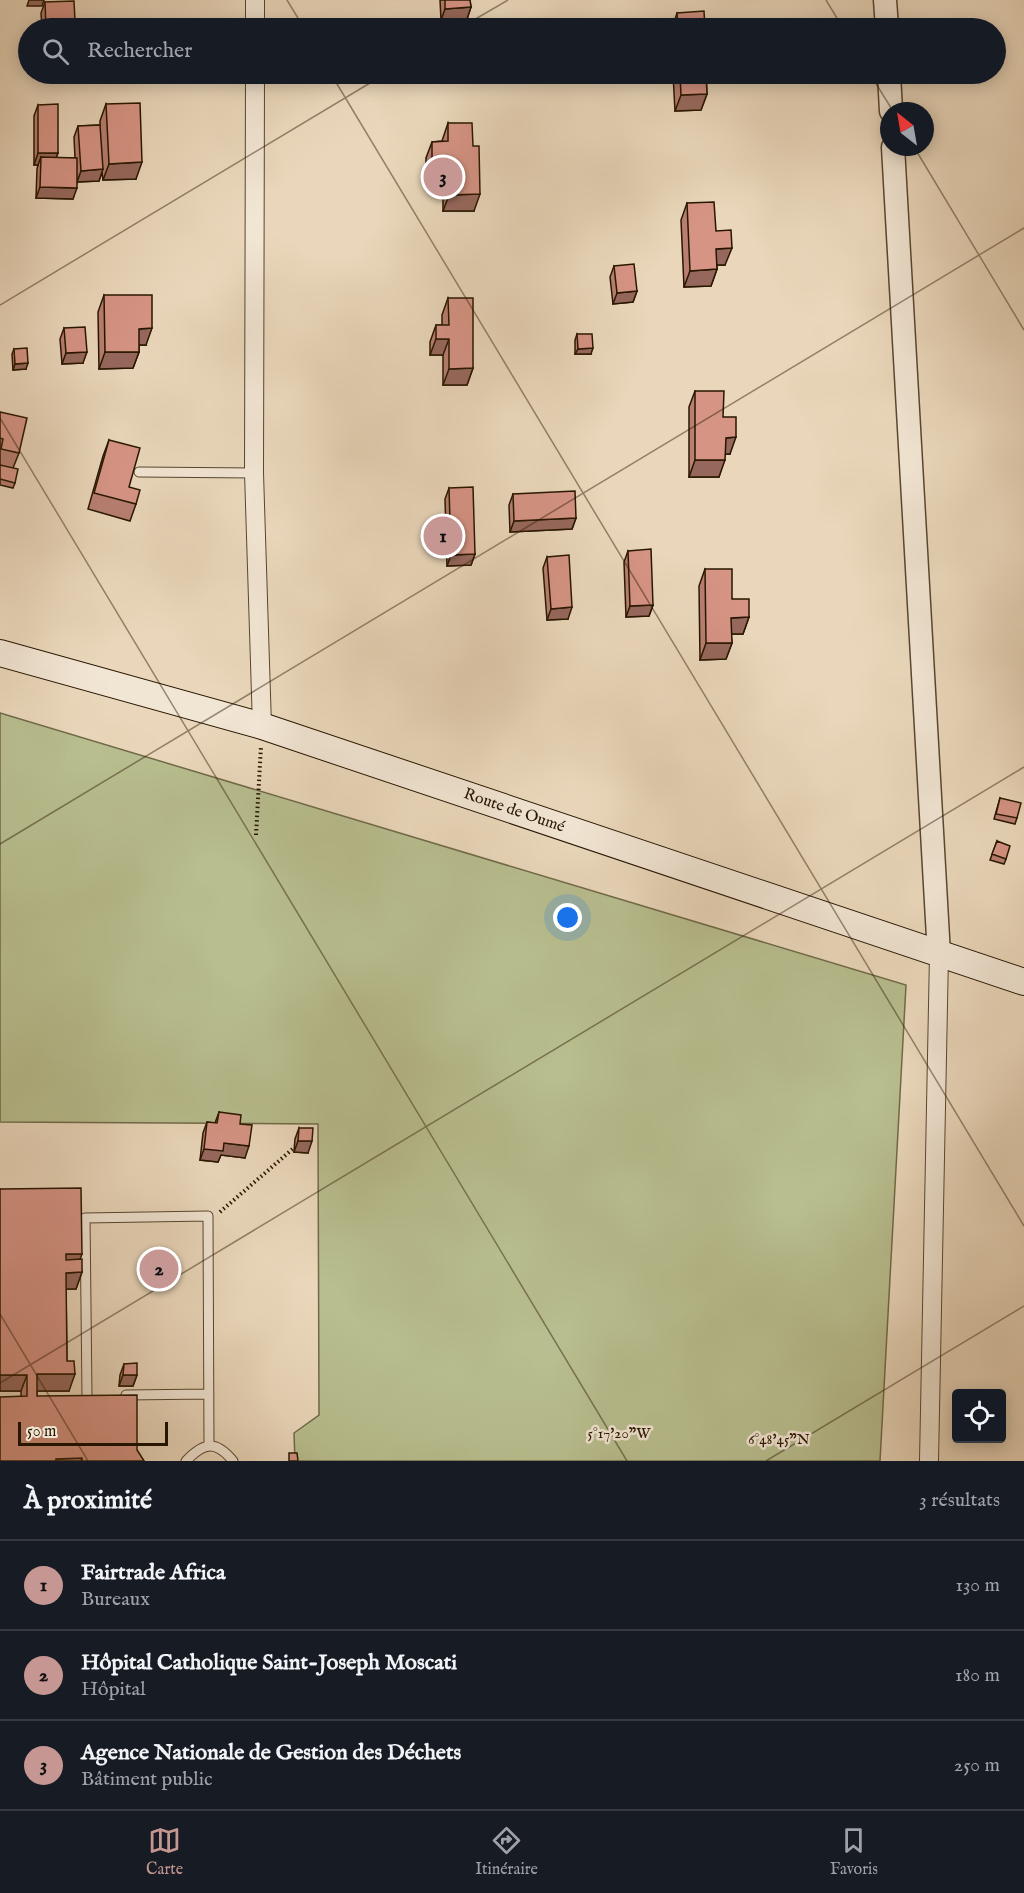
<!DOCTYPE html>
<html lang="fr">
<head>
<meta charset="utf-8">
<style>
	body { margin:0; font-family:"IM FELL English",serif; background:#242831; color:#f1f3f6 }
	.controls { position:absolute; right:18px; bottom:18px; display:grid; overflow:hidden; border-radius:6px; box-shadow:0 3px 15px #0003 }
	.controls button { width:54px; height:54px; display:grid; place-items:center; padding:0; border:0; border-bottom:2px solid #363941; background:#171b24; color:#f1f3f6; font:30px sans-serif }
	.compass { position:absolute; left:880px; top:102px; width:54px; height:54px; border-radius:50%; background:#171b24; box-shadow:0 3px 15px #0003; rotate:329deg }
	.scale { position:absolute; left:18px; bottom:15px; width:150px; box-sizing:border-box; padding-left:6px; border:3px solid #281600; border-top:0; font-size:16px; line-height:21px; white-space:nowrap; color:#281600; -webkit-text-stroke:4px #f1e5d3; paint-order:stroke }
	.you { position:absolute; left:568px; top:918px; width:21px; height:21px; margin:-15px; border:4px solid #fff; border-radius:50%; background:#1a73e8; box-shadow:0 0 0 9px #1a73e833 }
	.badge { display:grid; place-items:center; width:39px; height:39px; border-radius:50%; background:#c59692; color:#111; font-size:20px; font-weight:700 }
	.pin { position:absolute; translate:-50% -50%; border:3px solid #fff; box-shadow:0 2px 6px #0006 }
	.list { margin:0; padding:0; list-style:none }
	h2 { display:flex; justify-content:space-between; align-items:center; height:78px; margin:0; padding:0 24px; font-size:26px }
	h2 small { font-size:20px; font-weight:400; color:#9ea1a6 }
	.list li { display:grid; grid-template-columns:39px 1fr auto; gap:18px; align-items:center; box-sizing:border-box; height:90px; padding:0 24px; border-top:2px solid #363941 }
	.list b { display:block; font-size:22px; white-space:nowrap }
	.list p { margin:0; font-size:20px; white-space:nowrap; color:#9ea1a6 }
	.list em { font-size:20px; font-style:normal; color:#9ea1a6 }
	.icon { flex:none; width:33px; height:33px; fill:none; stroke:currentColor; stroke-width:2; stroke-linecap:round; stroke-linejoin:round }
	.map { position:relative; flex:none; width:1024px; height:1461px; overflow:hidden }
	.search { position:absolute; background:#171b24; box-shadow:0 3px 15px #0003; left:18px; right:18px; top:18px; height:66px; display:flex; align-items:center; gap:15px; box-sizing:border-box; padding:0 21px; border-radius:33px; color:#9ea1a6; font-size:22px }
	.sheet { height:348px; background:#171b24 }
	nav { display:flex; justify-content:space-around; align-items:center; box-sizing:border-box; height:84px; border-top:2px solid #363941; background:#171b24; font-size:16px; color:#9ea1a6 }
	nav a { display:grid; justify-items:center; gap:3px }
	nav .on { color:#c59692 }
	.map>svg:first-child { display:block }
</style>
</head>
<body>
<div class="map">
<svg width="1024" height="1461" viewBox="0 0 1024 1461">
	<rect width="100%" height="100%" fill="#ead7bb"/>
	<filter id="stains"><feTurbulence type="fractalNoise" baseFrequency=".00333" numOctaves="4"/><feColorMatrix values="0 0 0 0 .2 0 0 0 0 .09 0 0 0 0 .02 0 0 0 .5 -.17"/></filter>
	<radialGradient id="worn" r=".72"><stop offset=".6" stop-color="#630" stop-opacity="0"/><stop offset="1" stop-color="#630" stop-opacity=".3"/></radialGradient>
	<path fill="#b8be8f" stroke="#706a48" stroke-width="1.5" d="M 0,713 L 906,985 L 880,1461 L 295,1461 L 294,1433 L 319,1415 L 318,1124 L 0,1122 Z"/>
	<g fill="none" stroke-linecap="round" stroke-linejoin="round">
		<defs>
			<path id="service" d="M 139,472 L 254,473
				M 126,1395 L 209,1394
				M 87,1396 L 85,1218 L 208,1216 L 209,1445
				M 186,1461 C 204,1442 216,1440 233,1461"/>
			<path id="minor" d="M 255,0 L 255,28
				M 255,74 L 254,473 L 262,726
				M 929,1461 L 939,955"/>
			<path id="tertiary" d="M 885,0 L 887,28
				M 889,74 L 891,111
				M 893,147 L 939,955"/>
			<path id="secondary" d="M 0,653 L 262,726 L 1024,982"/>
		</defs>
		<use href="#service" stroke="#58462f" stroke-width="11"/>
		<use href="#minor" stroke="#58462f" stroke-width="20"/>
		<use href="#tertiary" stroke="#58462f" stroke-width="25"/>
		<use href="#secondary" stroke="#281600" stroke-width="28"/>
		<path stroke="#281600" stroke-width="4" stroke-dasharray="1.5 3" stroke-linecap="butt" d="M 256,835 L 261,746
			M 220,1212 L 295,1147"/>
		<use href="#service" stroke="#f1e5d3" stroke-width="9"/>
		<use href="#minor" stroke="#f1e5d3" stroke-width="18"/>
		<use href="#tertiary" stroke="#f1e5d3" stroke-width="22"/>
		<use href="#secondary" stroke="#f1e5d3" stroke-width="26"/>
	</g>
	<path fill="#b87f72" stroke="#281600" stroke-width="1.5" d="M 440,0 L 470,0 L 471,7 L 467,19 L 441,20 Z
		M 45,2 L 72,28 L 42,28 L 41,13 Z
		M 677,13 L 705,28 L 672,28 Z
		M 673,74 L 706,74 L 707,94 L 701,110 L 675,111 Z
		M 106,104 L 136,179 L 103,180 L 102,172 L 99,181 L 77,182 L 73,199 L 36,198 L 37,169 L 38,165 L 34,165 L 34,116 L 38,105 L 58,153 L 56,158 L 75,158 L 74,137 L 78,126 L 100,125 L 100,121 Z
		M 448,123 L 474,211 L 443,211 L 443,179 L 426,179 L 426,158 L 432,142 L 442,141 Z
		M 687,203 L 716,231 L 725,265 L 717,265 L 717,269 L 711,286 L 684,287 L 681,220 Z
		M 614,266 L 637,291 L 633,302 L 613,304 L 610,277 Z
		M 104,295 L 146,345 L 139,345 L 139,352 L 133,368 L 99,369 L 98,312 Z
		M 448,298 L 473,368 L 467,385 L 443,385 L 443,355 L 430,355 L 430,342 L 436,325 L 442,325 L 442,315 Z
		M 64,328 L 83,363 L 62,364 L 60,339 Z
		M 577,334 L 591,354 L 575,354 L 575,340 Z
		M 14,349 L 26,369 L 13,370 L 12,354 Z
		M 695,391 L 723,417 L 730,454 L 725,454 L 719,477 L 689,477 L 689,407 Z
		M 0,412 L 19,453 L 13,468 L 15,483 L 13,488 L 0,485 Z
		M 109,440 L 136,504 L 130,521 L 88,509 L 103,456 Z
		M 449,488 L 475,554 L 471,565 L 447,566 L 445,499 Z
		M 513,494 L 576,518 L 572,529 L 510,532 L 509,505 Z
		M 628,551 L 653,605 L 649,616 L 626,617 L 624,562 Z
		M 547,557 L 568,619 L 547,620 L 543,568 Z
		M 705,569 L 749,617 L 743,634 L 731,634 L 732,643 L 726,659 L 700,660 L 699,586 Z
		M 1000,798 L 1017,818 L 1015,824 L 994,819 Z
		M 997,841 L 1006,859 L 1004,864 L 990,860 Z
		M 219,1112 L 240,1124 L 245,1158 L 221,1155 L 218,1162 L 200,1160 L 203,1133 L 207,1122 L 215,1123 Z
		M 299,1128 L 308,1153 L 294,1152 L 295,1139 Z
		M 0,1189 L 80,1259 L 82,1272 L 76,1289 L 66,1289 L 67,1361 L 69,1391 L 37,1391 L 37,1396 L 137,1450 L 144,1461 L 0,1461 L 21,1396 L 21,1391 L 0,1391 Z
		M 124,1364 L 137,1375 L 133,1386 L 119,1386 L 120,1375 Z"/>
	<path fill="#96685d" stroke="#281600" stroke-width="1.5" d="M 29,0 L 44,0 L 42,6 L 27,6 Z
		M 471,7 L 467,19 L 441,20 L 445,9 Z
		M 75,21 L 72,28 L 61,28 L 64,22 Z
		M 707,94 L 701,110 L 675,111 L 681,95 Z
		M 38,153 L 58,153 L 53,165 L 41,157 L 38,165 L 34,165 Z
		M 142,162 L 136,179 L 103,180 L 109,164 Z
		M 449,162 L 443,179 L 426,179 L 432,163 Z
		M 103,169 L 99,181 L 77,182 L 81,171 Z
		M 40,187 L 77,188 L 73,199 L 36,198 Z
		M 480,194 L 474,211 L 443,211 L 449,195 Z
		M 732,248 L 725,265 L 710,265 L 716,249 Z
		M 717,269 L 711,286 L 684,287 L 690,271 Z
		M 637,291 L 633,302 L 613,304 L 617,293 Z
		M 152,328 L 146,345 L 133,345 L 139,329 Z
		M 436,339 L 449,339 L 443,355 L 430,355 Z
		M 593,348 L 591,354 L 575,354 L 578,349 Z
		M 87,352 L 83,363 L 62,364 L 66,353 Z
		M 105,352 L 139,352 L 133,368 L 99,369 Z
		M 28,363 L 26,369 L 13,370 L 15,364 Z
		M 473,368 L 467,385 L 443,385 L 449,369 Z
		M 736,437 L 730,454 L 719,454 L 726,438 Z
		M 695,460 L 725,460 L 719,477 L 689,477 Z
		M 576,518 L 572,529 L 510,532 L 514,521 Z
		M 475,554 L 471,565 L 447,566 L 451,555 Z
		M 653,605 L 649,616 L 626,617 L 630,606 Z
		M 572,607 L 568,619 L 547,620 L 551,609 Z
		M 749,617 L 743,634 L 725,634 L 731,618 Z
		M 706,643 L 732,643 L 726,659 L 700,660 Z
		M 298,1141 L 312,1141 L 308,1153 L 294,1152 Z
		M 224,1143 L 249,1146 L 245,1158 L 221,1155 L 218,1162 L 200,1160 L 204,1149 Z
		M 66,1254 L 82,1254 L 76,1270 L 60,1271 Z
		M 82,1272 L 76,1289 L 60,1289 L 66,1273 Z
		M 37,1374 L 75,1374 L 69,1391 L 31,1391 Z
		M 0,1375 L 27,1375 L 21,1391 L 0,1391 Z
		M 123,1375 L 137,1375 L 133,1386 L 119,1386 Z
		M 82,1458 L 81,1461 L 56,1461 L 56,1459 Z"/>
	<path fill="#d69485" stroke="#281600" stroke-width="1.5" d="M 445,0 L 470,0 L 471,7 L 445,9 Z
		M 74,1 L 75,21 L 64,22 L 64,28 L 46,28 L 45,2 Z
		M 704,11 L 705,28 L 678,28 L 677,13 Z
		M 680,74 L 706,74 L 707,94 L 681,95 Z
		M 140,103 L 142,162 L 109,164 L 106,104 Z
		M 58,104 L 58,153 L 38,153 L 38,105 Z
		M 448,123 L 472,123 L 473,146 L 479,146 L 480,194 L 449,195 L 449,162 L 432,163 L 432,142 L 448,141 Z
		M 100,125 L 103,169 L 81,171 L 78,126 Z
		M 41,157 L 77,158 L 77,188 L 40,187 Z
		M 714,202 L 716,231 L 731,230 L 732,248 L 716,249 L 717,269 L 690,271 L 687,203 Z
		M 634,264 L 637,291 L 617,293 L 614,266 Z
		M 104,295 L 152,295 L 152,328 L 139,329 L 139,352 L 105,352 Z
		M 448,298 L 473,298 L 473,368 L 449,369 L 449,339 L 436,339 L 436,325 L 449,325 Z
		M 85,327 L 87,352 L 66,353 L 64,328 Z
		M 577,334 L 592,334 L 593,348 L 578,349 Z
		M 27,348 L 28,363 L 15,364 L 14,349 Z
		M 695,391 L 724,391 L 723,417 L 736,417 L 736,437 L 726,438 L 725,460 L 695,460 Z
		M 0,412 L 27,418 L 19,453 L 1,449 L 3,439 L 0,438 Z
		M 109,440 L 140,448 L 129,487 L 140,490 L 136,504 L 94,493 Z
		M 0,465 L 18,469 L 15,483 L 0,479 Z
		M 473,487 L 475,554 L 451,555 L 449,488 Z
		M 575,491 L 576,518 L 514,521 L 513,494 Z
		M 651,549 L 653,605 L 630,606 L 628,551 Z
		M 569,555 L 572,607 L 551,609 L 547,557 Z
		M 705,569 L 732,569 L 732,599 L 749,599 L 749,617 L 731,618 L 732,643 L 706,643 Z
		M 1000,798 L 1021,803 L 1017,818 L 996,814 Z
		M 997,841 L 1010,846 L 1006,859 L 992,854 Z
		M 219,1112 L 241,1115 L 240,1124 L 252,1125 L 249,1146 L 224,1143 L 223,1151 L 204,1149 L 207,1122 L 217,1123 Z
		M 299,1128 L 313,1128 L 312,1141 L 298,1141 Z
		M 81,1188 L 82,1254 L 66,1254 L 66,1260 L 82,1259 L 82,1272 L 66,1273 L 67,1361 L 74,1361 L 75,1374 L 37,1374 L 37,1396 L 137,1395 L 137,1450 L 144,1461 L 82,1461 L 82,1458 L 56,1459 L 56,1461 L 0,1461 L 0,1397 L 27,1396 L 27,1375 L 0,1375 L 0,1189 Z
		M 137,1363 L 137,1375 L 123,1375 L 124,1364 Z
		M 289,1453 L 297,1453 L 298,1461 L 289,1461 Z"/>
	<path fill="none" stroke="#281600" stroke-width="1.5" stroke-opacity="0.45" d="M 287,0 L 304,28M 826,0 L 843,28M 460,28 L 508,0M 331,74 L 1024,1226M 870,74 L 893,111M 914,147 L 1024,330M 0,305 L 385,74M 0,418 L 627,1461M 0,844 L 1024,228M 0,1314 L 88,1461M 0,1383 L 1024,767M 766,1461 L 1024,1306"/>
	<g text-anchor="middle" dominant-baseline="central" stroke-width="5" stroke-linejoin="round" paint-order="stroke">
		<g font-size="16" fill="#281600" stroke="#f1e5d3">
			<text transform="translate(514 811) rotate(19)">Route de Oumé</text>
		</g>
	</g>
	<g font-size="15" text-anchor="middle" fill="#281600" stroke="#f1e5d3" stroke-width="5" stroke-linejoin="round" paint-order="stroke">
		<text x="619" y="1438">5°17'20"W</text>
		<text x="779" y="1444">6°48'45"N</text>
	</g>
	<rect width="100%" height="100%" filter="url(#stains)"/>
	<rect width="100%" height="100%" fill="url(#worn)"/>
</svg>
<div class="controls">
<button><svg class="icon" aria-label="locate" viewBox="0 0 24 24"><circle cx="12" cy="12" r="6"/><path d="M12 2v4M12 18v4M2 12h4M18 12h4"/></svg></button>
</div>
<svg class="compass" viewBox="-18 -18 36 36"><path d="M0-13l5 13h-10z" fill="#e53935"/><path d="M0 13l5-13h-10z" fill="#9ea1a6"/></svg>
<div class="scale">50 m</div>
<div class="you"></div>
<div class="pin badge" style="left:443px;top:536px">1</div>
<div class="pin badge" style="left:159px;top:1269px">2</div>
<div class="pin badge" style="left:443px;top:177px">3</div>
<div class="search"><svg class="icon" aria-label="search" viewBox="0 0 24 24"><circle cx="10" cy="10" r="6"/><path d="M15 15l6 6"/></svg>Rechercher</div>
</div>
<section class="sheet">
<h2>À proximité<small>3 résultats</small></h2>
<ul class="list">
<li><span class="badge">1</span><div><b>Fairtrade Africa</b><p>Bureaux</p></div><em>130 m</em></li>
<li><span class="badge">2</span><div><b>Hôpital Catholique Saint-Joseph Moscati</b><p>Hôpital</p></div><em>180 m</em></li>
<li><span class="badge">3</span><div><b>Agence Nationale de Gestion des Déchets</b><p>Bâtiment public</p></div><em>250 m</em></li>
</ul>
</section>
<nav>
<a class="on"><svg class="icon" aria-label="map" viewBox="0 0 24 24"><path d="M3 6l6-2 6 2 6-2v14l-6 2-6-2-6 2zM9 4v14M15 6v14"/></svg>Carte</a>
<a><svg class="icon" aria-label="directions" viewBox="0 0 24 24"><path d="M12 3l9 9-9 9-9-9zM9 14v-3h6M13 9l2 2-2 2"/></svg>Itinéraire</a>
<a><svg class="icon" aria-label="saved" viewBox="0 0 24 24"><path d="M7 4h10v16l-5-4-5 4z"/></svg>Favoris</a>
</nav>
</body>
</html>
